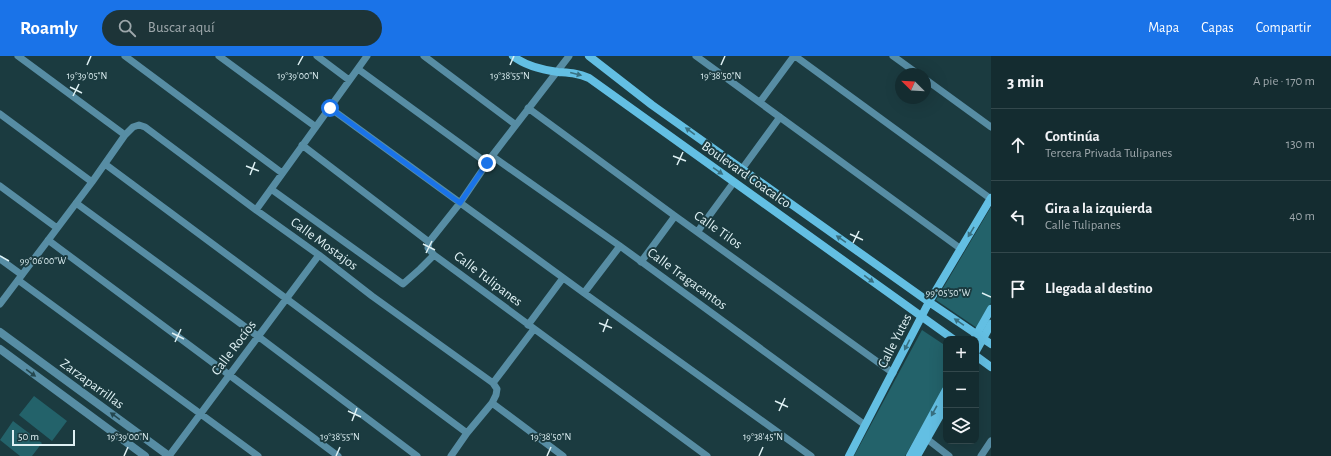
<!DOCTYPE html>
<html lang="es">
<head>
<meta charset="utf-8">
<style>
	body { margin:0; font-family:"Alegreya Sans",sans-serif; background:#1d3438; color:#f1f3f6 }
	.controls { position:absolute; right:12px; bottom:12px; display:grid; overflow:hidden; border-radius:8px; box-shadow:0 4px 16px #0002 }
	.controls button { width:36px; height:36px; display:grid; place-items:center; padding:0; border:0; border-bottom:1px solid #33484c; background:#142c30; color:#f1f3f6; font:20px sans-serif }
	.compass { position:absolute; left:895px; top:12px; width:36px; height:36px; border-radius:50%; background:#142c30; box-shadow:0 4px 16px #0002; rotate:294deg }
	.scale { position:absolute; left:12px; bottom:10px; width:63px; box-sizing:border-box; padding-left:4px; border:2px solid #def0f3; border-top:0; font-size:11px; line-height:14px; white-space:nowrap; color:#def0f3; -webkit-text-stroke:3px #1b3b40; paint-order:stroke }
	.stop { position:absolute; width:12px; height:12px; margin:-9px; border:3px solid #1a73e8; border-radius:50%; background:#fff }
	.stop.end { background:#1a73e8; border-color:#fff; box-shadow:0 1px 4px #0008 }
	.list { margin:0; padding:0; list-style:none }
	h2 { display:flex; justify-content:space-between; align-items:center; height:52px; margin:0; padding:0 16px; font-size:17px }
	h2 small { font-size:13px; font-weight:400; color:#9da7ab }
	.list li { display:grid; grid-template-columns:26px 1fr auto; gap:12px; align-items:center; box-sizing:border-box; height:72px; padding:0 16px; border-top:1px solid #33484c }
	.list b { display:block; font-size:15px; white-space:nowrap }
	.list p { margin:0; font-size:13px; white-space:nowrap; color:#9da7ab }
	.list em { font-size:13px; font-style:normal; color:#9da7ab }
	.icon { flex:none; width:22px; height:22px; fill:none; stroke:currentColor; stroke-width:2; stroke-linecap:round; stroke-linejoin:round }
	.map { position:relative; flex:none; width:991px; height:400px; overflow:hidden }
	header { display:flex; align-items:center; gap:24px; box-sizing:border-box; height:56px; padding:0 20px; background:#1a73e8; color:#fff }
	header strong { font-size:19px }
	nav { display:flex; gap:22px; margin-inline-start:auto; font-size:14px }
	.search { width:280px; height:36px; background:#1d3438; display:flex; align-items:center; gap:10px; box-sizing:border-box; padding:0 14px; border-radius:22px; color:#9da7ab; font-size:15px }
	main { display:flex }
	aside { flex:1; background:#142c30 }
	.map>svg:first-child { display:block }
</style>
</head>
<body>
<header>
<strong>Roamly</strong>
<div class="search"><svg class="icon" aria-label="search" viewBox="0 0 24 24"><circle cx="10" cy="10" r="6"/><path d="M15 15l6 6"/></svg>Buscar aquí</div>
<nav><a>Mapa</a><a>Capas</a><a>Compartir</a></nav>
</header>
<main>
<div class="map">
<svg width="991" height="400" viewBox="0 0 991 400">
	<rect width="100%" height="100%" fill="#1b3b40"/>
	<path fill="#23626a" d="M 991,151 L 991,247 L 977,272 L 936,244 Z
		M 922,274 L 946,290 L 946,328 L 905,400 L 854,400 Z
		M 34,340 L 67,365 L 52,385 L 19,359 Z
		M 13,365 L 42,387 L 32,400 L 20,400 L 0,384 Z"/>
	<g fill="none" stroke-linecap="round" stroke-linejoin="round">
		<path stroke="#578da4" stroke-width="7" d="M 18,0 L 125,79
			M 125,0 L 282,117
			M 219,0 L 316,71
			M 317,0 L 349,24
			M 424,0 L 516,69
			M 569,0 L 492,100 L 460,147 L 429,186 L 428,192 L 434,199 L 707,400
			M 696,0 L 961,193
			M 795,0 L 991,143
			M 893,0 L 918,18
			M 358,13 L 487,107
			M 925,23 L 991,71
			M 760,46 L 794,0
			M 330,52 L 584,237 L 811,400
			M 528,52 L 675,160 L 893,317
			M 0,58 L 92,126
			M 302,89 L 429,186
			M 492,100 L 620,190 L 865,369
			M 105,108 L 467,377
			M 742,113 L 780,61
			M 0,130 L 57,172
			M 271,133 L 403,228 L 420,213 L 434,199
			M 76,147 L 259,281 L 417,400
			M 256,154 L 367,0
			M 698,175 L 734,126
			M 48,184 L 338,400
			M 0,203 L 22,219
			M 641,206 L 675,160
			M 18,224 L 258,400
			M 584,237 L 620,190
			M 0,248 L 92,126 L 125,79 L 133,71 L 139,69 L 145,71 L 256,154 L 319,199 L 372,240 L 493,327
			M 528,269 L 563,222
			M 492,347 L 563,400
			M 927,383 L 949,400
			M 169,400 L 319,199
			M 451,400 L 467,377 L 492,347 L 496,339 L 497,333 L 493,327 L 534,273
			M 981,400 L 991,385"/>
		<path stroke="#578da4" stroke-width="8" d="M 0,276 L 169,400
			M 0,293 L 145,400"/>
		<path stroke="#63bfe3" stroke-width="8" d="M 513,0 C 524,9 543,14 558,16 C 570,17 577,17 589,22 L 953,283
			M 589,0 L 652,49 L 929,246 L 991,288
			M 976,295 L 991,268
			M 976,300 L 991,311
			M 849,400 L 929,246 L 991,142
			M 910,400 L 946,334
			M 917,400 L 946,349"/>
		<path stroke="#63bfe3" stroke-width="8" d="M 974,283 L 991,253"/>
	</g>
	<defs><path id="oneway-solid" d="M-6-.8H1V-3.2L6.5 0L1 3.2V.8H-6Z"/></defs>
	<g fill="#387081">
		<use href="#oneway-solid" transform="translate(576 18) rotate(14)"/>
		<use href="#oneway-solid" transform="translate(690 75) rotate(-144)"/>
		<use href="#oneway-solid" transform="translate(718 115) rotate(35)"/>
		<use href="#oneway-solid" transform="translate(971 176) rotate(121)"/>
		<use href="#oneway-solid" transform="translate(841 183) rotate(-145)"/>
		<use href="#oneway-solid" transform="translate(869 223) rotate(36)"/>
		<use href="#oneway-solid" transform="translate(959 266) rotate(-146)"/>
		<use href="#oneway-solid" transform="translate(907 289) rotate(117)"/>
		<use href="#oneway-solid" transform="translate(934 355) rotate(119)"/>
	</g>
	<g fill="#24474f">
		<use href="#oneway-solid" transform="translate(31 317) rotate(36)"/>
		<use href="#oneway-solid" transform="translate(115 360) rotate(-144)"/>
	</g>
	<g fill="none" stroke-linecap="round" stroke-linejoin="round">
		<path stroke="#1a73e8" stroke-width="5" d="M 330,52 L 460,147 L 487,107"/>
	</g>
	<path fill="none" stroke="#def0f3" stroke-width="1.5" d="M 87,9 L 91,0M 298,9 L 303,0M 510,9 L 514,0M 721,9 L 725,0M 70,31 L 82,37M 73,40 L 79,28M 673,100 L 686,105M 677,109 L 683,96M 246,110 L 259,115M 250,119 L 255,106M 850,178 L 863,184M 853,187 L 859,175M 423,188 L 435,194M 426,197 L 432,185M 0,200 L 9,205M 982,237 L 991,241M 599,267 L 612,272M 603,276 L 608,263M 172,277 L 184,283M 175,286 L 181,273M 775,345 L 788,351M 348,355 L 361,361M 779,355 L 785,342M 352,365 L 357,352M 124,400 L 128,391M 336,400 L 340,391M 547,400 L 551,391M 759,400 L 763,391"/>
	<g text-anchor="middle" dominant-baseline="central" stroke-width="4" stroke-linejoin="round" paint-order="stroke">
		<g font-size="14" fill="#def0f3" stroke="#1b3b40">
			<text transform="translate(746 119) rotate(35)">Boulevard Coacalco</text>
			<text transform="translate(718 174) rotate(35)">Calle Tilos</text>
			<text transform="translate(324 188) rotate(36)">Calle Mostajos</text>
			<text transform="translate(488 223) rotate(37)">Calle Tulipanes</text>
			<text transform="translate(687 223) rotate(36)">Calle Tragacantos</text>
			<text transform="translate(895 285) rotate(-63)">Calle Yutes</text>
			<text transform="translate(234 292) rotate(-53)">Calle Rocíos</text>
			<text transform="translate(92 328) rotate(36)">Zarzaparrillas</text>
		</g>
	</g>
	<g font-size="10" text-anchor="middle" fill="#def0f3" stroke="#1b3b40" stroke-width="4" stroke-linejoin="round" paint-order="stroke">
		<text x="298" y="23">19°39'00"N</text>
		<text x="721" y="23">19°38'50"N</text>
		<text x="87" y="23">19°39'05"N</text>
		<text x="510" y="23">19°38'55"N</text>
		<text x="43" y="208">99°06'00"W</text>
		<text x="948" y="240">99°05'50"W</text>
		<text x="128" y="384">19°39'00"N</text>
		<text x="340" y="384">19°38'55"N</text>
		<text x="551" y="384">19°38'50"N</text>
		<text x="763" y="384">19°38'45"N</text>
	</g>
</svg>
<div class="controls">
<button>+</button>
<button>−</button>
<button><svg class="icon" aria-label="layers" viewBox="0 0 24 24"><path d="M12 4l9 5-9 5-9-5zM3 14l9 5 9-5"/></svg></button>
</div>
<svg class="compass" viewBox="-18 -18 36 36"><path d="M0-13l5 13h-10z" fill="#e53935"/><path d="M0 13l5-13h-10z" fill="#9da7ab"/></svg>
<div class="scale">50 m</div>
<div class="stop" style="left:330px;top:52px"></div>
<div class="stop end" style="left:487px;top:107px"></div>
</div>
<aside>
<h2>3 min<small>A pie · 170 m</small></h2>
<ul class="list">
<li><svg class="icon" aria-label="ahead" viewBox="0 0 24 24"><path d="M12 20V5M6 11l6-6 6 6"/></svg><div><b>Continúa</b><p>Tercera Privada Tulipanes</p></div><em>130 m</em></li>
<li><svg class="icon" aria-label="left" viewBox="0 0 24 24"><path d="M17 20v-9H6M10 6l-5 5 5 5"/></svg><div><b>Gira a la izquierda</b><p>Calle Tulipanes</p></div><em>40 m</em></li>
<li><svg class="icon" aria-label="arrive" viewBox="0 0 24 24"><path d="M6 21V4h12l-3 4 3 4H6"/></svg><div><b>Llegada al destino</b></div></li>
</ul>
</aside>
</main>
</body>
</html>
